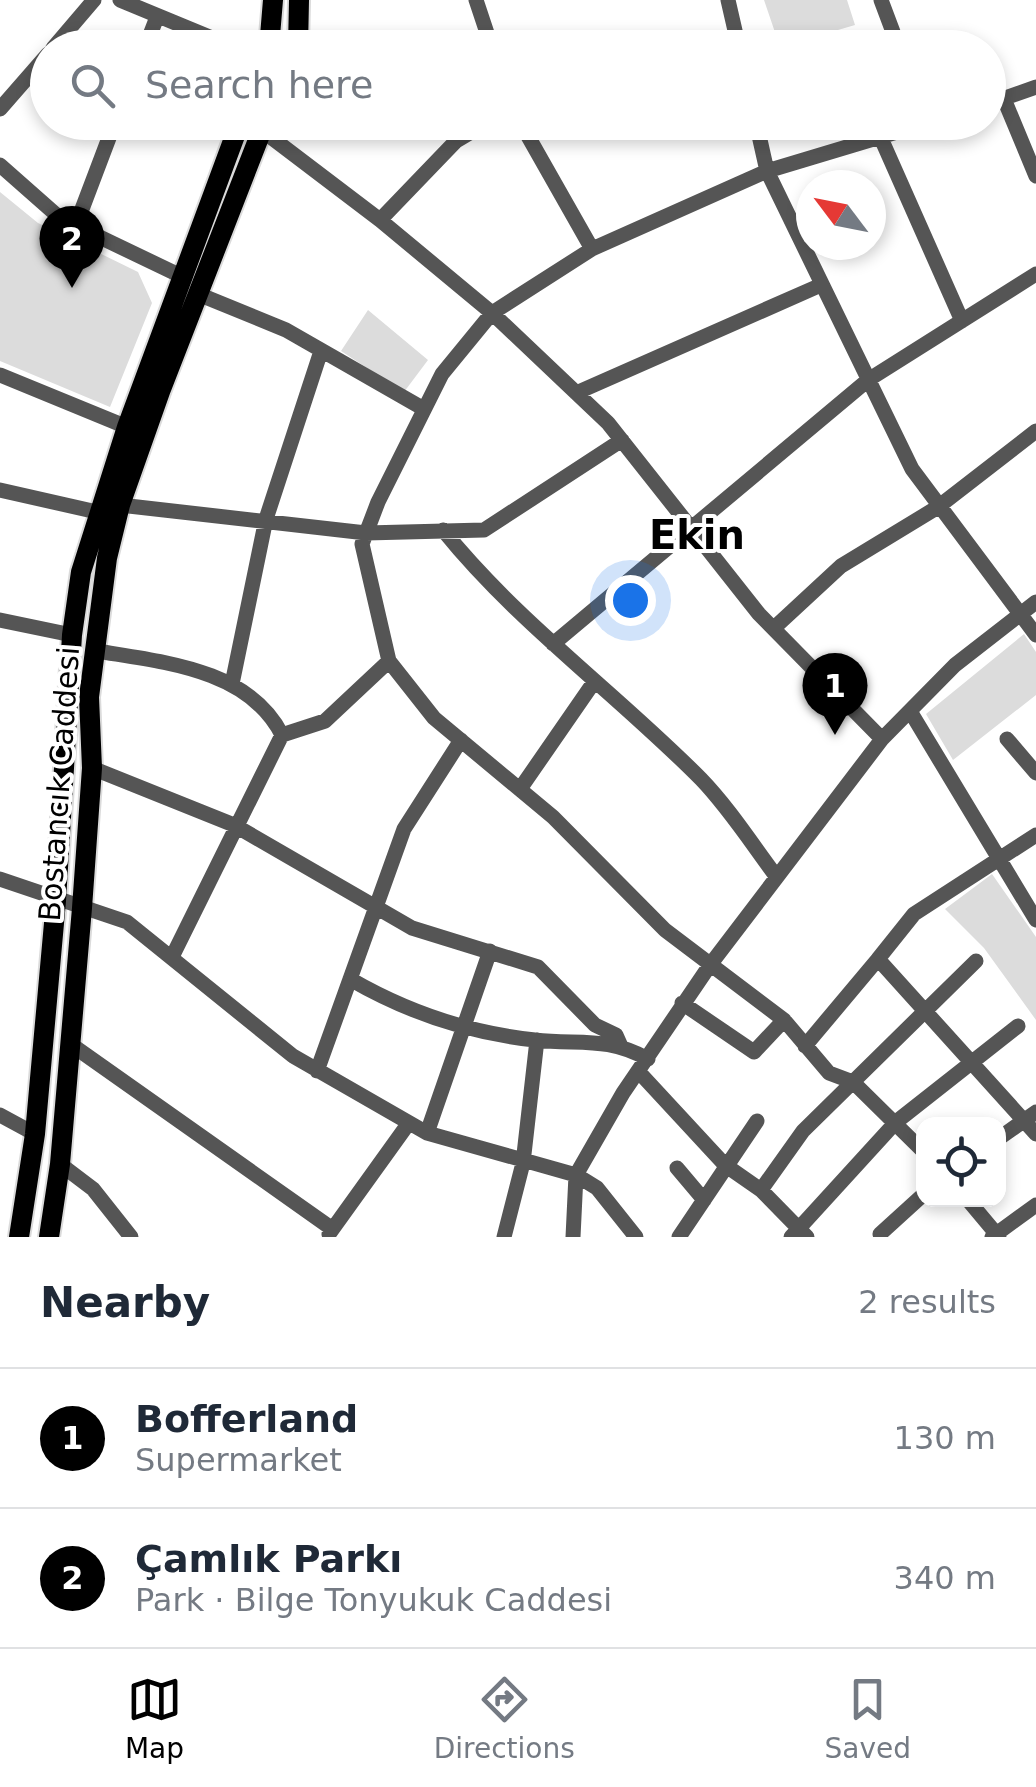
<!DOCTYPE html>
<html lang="en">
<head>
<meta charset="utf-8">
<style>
	body { margin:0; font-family:"DejaVu Sans",sans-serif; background:#f2f2f3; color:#1f2937 }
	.controls { position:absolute; right:30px; bottom:30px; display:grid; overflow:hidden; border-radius:20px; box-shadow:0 5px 15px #0003 }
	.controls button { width:90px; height:90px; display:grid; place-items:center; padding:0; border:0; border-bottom:2px solid #e0e1e3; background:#fff; color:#1f2937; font:50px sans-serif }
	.compass { position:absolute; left:796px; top:170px; width:90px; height:90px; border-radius:50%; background:#fff; box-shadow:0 5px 15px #0003; rotate:302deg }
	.you { position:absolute; left:630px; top:600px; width:35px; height:35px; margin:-25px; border:8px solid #fff; border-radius:50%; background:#1a73e8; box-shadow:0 0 0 15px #1a73e833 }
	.badge { display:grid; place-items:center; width:65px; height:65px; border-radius:50%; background:#000; color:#fff; font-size:32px; font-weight:700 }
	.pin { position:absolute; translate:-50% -82px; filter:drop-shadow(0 2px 5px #0008) }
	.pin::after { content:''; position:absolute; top:52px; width:35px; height:30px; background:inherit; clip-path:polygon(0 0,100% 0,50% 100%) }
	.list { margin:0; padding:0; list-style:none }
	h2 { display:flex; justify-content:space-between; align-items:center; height:130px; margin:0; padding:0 40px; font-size:42px }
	h2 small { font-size:32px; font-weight:400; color:#747a83 }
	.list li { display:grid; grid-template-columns:65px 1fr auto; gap:30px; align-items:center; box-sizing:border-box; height:140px; padding:0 40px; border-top:2px solid #e0e1e3 }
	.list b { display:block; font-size:38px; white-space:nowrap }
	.list p { margin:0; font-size:32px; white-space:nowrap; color:#747a83 }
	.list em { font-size:32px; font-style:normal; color:#747a83 }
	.icon { flex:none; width:55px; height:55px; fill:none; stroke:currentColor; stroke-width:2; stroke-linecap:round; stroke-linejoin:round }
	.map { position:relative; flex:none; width:1036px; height:1237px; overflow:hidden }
	.search { position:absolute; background:#fff; box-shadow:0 5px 15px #0003; left:30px; right:30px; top:30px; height:110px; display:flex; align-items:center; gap:25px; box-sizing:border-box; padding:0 35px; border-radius:55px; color:#747a83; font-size:38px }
	.sheet { height:410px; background:#fff }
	nav { display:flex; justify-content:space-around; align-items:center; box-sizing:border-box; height:140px; border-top:2px solid #e0e1e3; background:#fff; font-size:28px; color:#747a83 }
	nav a { display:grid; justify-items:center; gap:5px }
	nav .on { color:#000 }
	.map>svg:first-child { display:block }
</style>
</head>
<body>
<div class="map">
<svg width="1036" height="1237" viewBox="0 0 1036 1237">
	<rect width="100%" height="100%" fill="#fff"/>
	<path fill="#dcdcdc" d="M 764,0 L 847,0 L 855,25 L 780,47 Z
		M 0,192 L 38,223 L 138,272 L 152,303 L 110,407 L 0,361 Z
		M 368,310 L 428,360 L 404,392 L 341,351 Z
		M 1024,634 L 1036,652 L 1036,695 L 953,760 L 926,714 Z
		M 992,874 L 1036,937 L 1036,1020 L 984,948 L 945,909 Z"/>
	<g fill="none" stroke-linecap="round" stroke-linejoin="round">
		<defs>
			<path id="major" d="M 269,48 L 273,0
				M 298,48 L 299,0
				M 19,1237 L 35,1134 L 56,901 L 72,635 L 81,572 L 127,427 L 240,122
				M 49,1237 L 60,1164 L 82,908 L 92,768 L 89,697 L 107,558 L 120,505 L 161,389 L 265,122"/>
		</defs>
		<use href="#major" stroke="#dbdbdb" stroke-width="24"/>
		<path stroke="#555" stroke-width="15" d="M 120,0 L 236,48
			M 476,0 L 492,48
			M 728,0 L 739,48
			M 881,0 L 899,48
			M 53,48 L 94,0
			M 145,48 L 157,17
			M 1004,99 L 1036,176
			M 988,104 L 1036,87
			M 0,109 L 48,54
			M 251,122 L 380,220 L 492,313 L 608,423 L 759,614 L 882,739
			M 520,122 L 592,249
			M 756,122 L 767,171 L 912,469 L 1036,635
			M 880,136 L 962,321
			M 0,165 L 60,218 L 181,276
			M 380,220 L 456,141 L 488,122
			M 76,225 L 115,122
			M 198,294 L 286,330 L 424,409
			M 0,375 L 127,427
			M 576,393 L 821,285
			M 0,490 L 97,512
			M 120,505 L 366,533 L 484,530 L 622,440
			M 443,530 C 518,623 617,694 701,779 C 729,808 752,844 776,876
			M 0,620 L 72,635
			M 774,628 L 841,566 L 938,507 L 1036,431
			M 553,644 L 868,380 L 1036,274
			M 97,651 C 163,662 249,669 282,735
			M 232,684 L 266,519 L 321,351
			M 910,711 L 1036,920
			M 1007,739 L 1036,773
			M 92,768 L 234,825 L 412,928 L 538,967 L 595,1025 L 616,1035 L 620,1044
			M 520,789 L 594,682
			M 0,879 L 127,922 L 293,1056 L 427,1133 L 576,1175 L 597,1188 L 636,1237
			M 172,957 L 282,735 L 325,721 L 389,661
			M 878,959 L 914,914 L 1036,835
			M 350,979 C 407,1012 469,1033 535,1040 C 580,1045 606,1036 648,1059
			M 682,1003 L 754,1052 L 784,1020
			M 69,1043 L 331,1228
			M 805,1046 L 878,959 L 1036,1134
			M 317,1071 L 404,829 L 461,740
			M 638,1071 L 725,1165 L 761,1190 L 807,1237
			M 0,1115 L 35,1134
			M 427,1133 L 490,951
			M 998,1139 L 1036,1112
			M 924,1152 L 853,1082 L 829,1073 L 784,1020 L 665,930 L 553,817 L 434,718 L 389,661 L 362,544 L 378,502 L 442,374 L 492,313 L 592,249 L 767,171 L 930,122
			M 60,1164 L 93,1189 L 131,1237
			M 677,1168 L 704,1200
			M 761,1190 L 803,1131 L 976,961
			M 968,1200 L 999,1237
			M 329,1234 L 408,1124
			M 880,1234 L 924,1194
			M 504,1237 L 523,1163 L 537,1040
			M 573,1237 L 576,1175 L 623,1093 L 710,965 L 882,739 L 955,665 L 1036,602
			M 679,1237 L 757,1121
			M 791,1237 L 896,1122 L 1018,1026
			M 992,1237 L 1036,1205"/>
		<use href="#major" stroke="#000" stroke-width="20"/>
	</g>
	<g text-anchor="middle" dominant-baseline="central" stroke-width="8" stroke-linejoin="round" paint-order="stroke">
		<g font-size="30" fill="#000" stroke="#fff">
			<text transform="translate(59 784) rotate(-86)">Bostancık Caddesi</text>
		</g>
		<g font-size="40" font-weight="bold" fill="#000" stroke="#fff">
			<text x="697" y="535">Ekin</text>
		</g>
	</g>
</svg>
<div class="controls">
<button><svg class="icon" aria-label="locate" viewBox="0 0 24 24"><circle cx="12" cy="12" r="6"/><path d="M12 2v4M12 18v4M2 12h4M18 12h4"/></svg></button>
</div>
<svg class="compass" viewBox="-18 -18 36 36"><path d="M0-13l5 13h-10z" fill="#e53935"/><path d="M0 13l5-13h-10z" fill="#747a83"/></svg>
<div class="you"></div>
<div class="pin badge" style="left:835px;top:735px">1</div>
<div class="pin badge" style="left:72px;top:288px">2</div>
<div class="search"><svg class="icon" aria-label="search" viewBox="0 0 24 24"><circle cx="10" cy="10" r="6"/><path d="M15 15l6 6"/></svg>Search here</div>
</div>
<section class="sheet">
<h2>Nearby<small>2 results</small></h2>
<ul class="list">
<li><span class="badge">1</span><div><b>Bofferland</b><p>Supermarket</p></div><em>130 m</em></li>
<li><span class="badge">2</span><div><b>Çamlık Parkı</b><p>Park · Bilge Tonyukuk Caddesi</p></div><em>340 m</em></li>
</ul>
</section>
<nav>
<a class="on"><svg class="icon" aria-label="map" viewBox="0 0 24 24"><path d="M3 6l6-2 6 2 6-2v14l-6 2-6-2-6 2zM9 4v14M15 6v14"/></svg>Map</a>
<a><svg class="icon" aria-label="directions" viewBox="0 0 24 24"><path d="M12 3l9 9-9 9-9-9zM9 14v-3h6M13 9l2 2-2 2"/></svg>Directions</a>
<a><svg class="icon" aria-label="saved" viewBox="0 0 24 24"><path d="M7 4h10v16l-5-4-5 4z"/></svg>Saved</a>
</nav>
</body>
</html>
